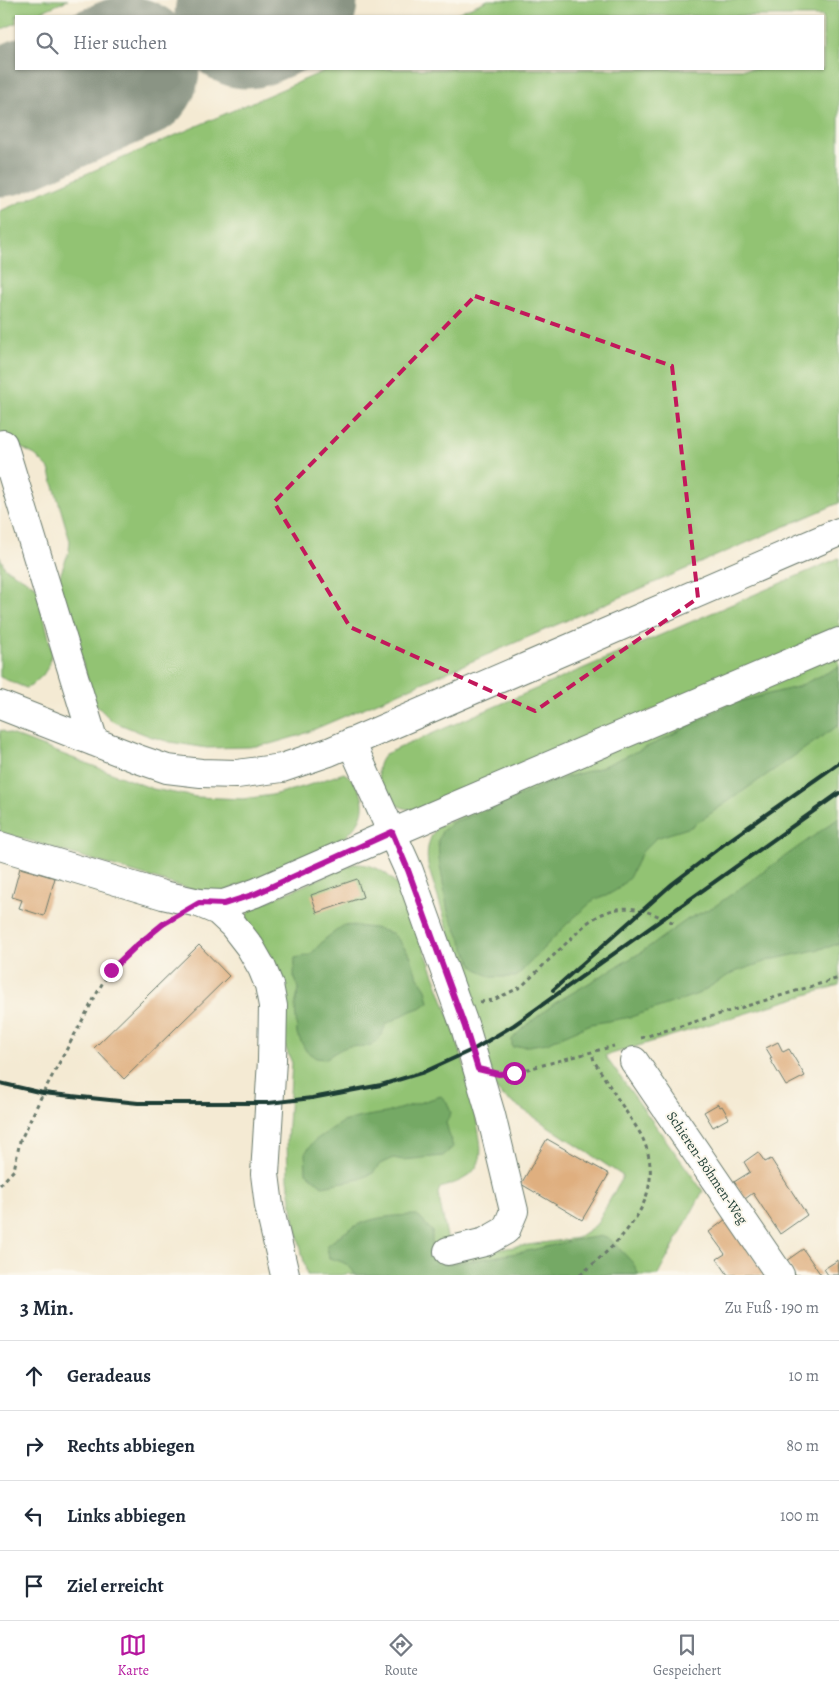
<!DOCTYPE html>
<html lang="de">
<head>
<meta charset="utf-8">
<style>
	body { margin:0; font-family:Alegreya,serif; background:#f6f6f7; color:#1f2937 }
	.stop { position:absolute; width:15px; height:15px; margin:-11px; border:4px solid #b5179e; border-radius:50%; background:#fff }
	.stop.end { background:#b5179e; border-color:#fff; box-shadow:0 1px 5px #0008 }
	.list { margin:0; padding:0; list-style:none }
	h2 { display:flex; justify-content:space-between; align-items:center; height:65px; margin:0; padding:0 20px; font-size:21px }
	h2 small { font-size:16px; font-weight:400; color:#747a83 }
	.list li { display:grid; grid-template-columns:32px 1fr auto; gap:15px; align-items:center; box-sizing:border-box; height:70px; padding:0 20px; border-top:1px solid #e0e1e3 }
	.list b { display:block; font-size:19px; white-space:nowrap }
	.list em { font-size:16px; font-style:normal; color:#747a83 }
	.icon { flex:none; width:28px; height:28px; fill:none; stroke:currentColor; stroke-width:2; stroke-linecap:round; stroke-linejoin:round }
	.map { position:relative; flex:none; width:839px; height:1275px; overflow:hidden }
	.search { position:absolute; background:#fff; box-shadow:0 1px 4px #0004; left:15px; right:15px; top:15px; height:55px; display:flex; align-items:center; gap:12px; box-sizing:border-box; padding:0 18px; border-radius:0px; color:#747a83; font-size:19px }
	.sheet { height:345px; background:#fff }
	nav { display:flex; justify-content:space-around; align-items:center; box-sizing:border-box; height:70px; border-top:1px solid #e0e1e3; background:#fff; font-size:14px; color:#747a83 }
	nav a { display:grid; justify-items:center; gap:2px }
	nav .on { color:#b5179e }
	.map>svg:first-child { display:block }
</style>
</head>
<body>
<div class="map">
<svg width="839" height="1275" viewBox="0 0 839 1275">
	<rect width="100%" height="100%" fill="#fbf7ec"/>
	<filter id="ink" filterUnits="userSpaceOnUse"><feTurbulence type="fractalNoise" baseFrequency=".02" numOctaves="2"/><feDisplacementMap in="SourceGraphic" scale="10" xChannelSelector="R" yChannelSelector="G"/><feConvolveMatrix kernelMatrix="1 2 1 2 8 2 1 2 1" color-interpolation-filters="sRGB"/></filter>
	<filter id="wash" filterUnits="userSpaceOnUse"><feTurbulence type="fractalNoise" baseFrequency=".0096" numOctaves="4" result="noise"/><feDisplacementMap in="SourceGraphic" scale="20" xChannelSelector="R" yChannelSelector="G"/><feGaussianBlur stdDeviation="1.12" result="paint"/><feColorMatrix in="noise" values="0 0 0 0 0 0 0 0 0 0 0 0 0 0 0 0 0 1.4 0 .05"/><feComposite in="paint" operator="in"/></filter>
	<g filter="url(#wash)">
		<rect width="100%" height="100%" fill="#f4ead3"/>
		<path fill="#92c373" stroke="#588054" d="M 0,0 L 68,0 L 31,16 L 16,16 L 16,23 L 0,30 Z
			M 488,0 L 839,0 L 839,503 L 301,735 L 270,744 L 249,747 L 207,748 L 170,742 L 149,736 L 112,721 L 95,704 L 58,581 L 69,551 L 70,541 L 49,469 L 35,455 L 8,441 L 0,444 L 0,211 L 329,69 L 823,69 L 823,16 L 450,16 Z
			M 0,557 L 5,568 L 37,587 L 52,651 L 48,667 L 43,675 L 31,686 L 26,688 L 0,677 Z
			M 839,558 L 839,631 L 415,810 C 396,808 389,802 381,785 C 379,779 377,772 379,765 C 380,761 383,757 385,754 Z
			M 839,652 L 839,985 L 605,1056 L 703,1191 L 658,1275 L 350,1275 L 350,1273 L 342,1275 L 307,1275 L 293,1214 L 288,1179 L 287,1140 L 292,1063 L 284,1044 L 247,922 L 247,915 L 250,909 L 353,864 C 377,863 394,876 404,897 C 432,971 464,1044 477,1123 C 479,1135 484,1152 478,1164 C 471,1179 455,1183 440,1188 L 438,1193 L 451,1256 L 577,1238 L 596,1225 L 623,1176 L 501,1095 L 495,1088 L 459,986 L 465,984 L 429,869 C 425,854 428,837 438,826 Z
			M 0,730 L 153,789 L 196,797 L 243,799 L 272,795 L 303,787 L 344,773 C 353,779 357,784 361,794 C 369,816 353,831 337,844 L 223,892 L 189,889 L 0,832 Z"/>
		<path fill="#75a965" stroke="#4a734c" d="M 839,667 L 839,725 L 691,827 L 656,838 L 642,852 L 629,878 L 618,889 L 606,896 L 595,899 L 567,924 L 516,977 L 490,977 L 473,966 L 448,912 L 439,859 L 438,841 L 442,831 L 453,822 L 498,806 L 539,787 L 567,777 L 599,768 L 660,741 L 729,704 L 797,687 Z
			M 839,818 L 839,943 L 829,947 L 770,960 L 732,973 L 698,994 L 631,1017 L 591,1024 L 547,1043 L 528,1046 L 512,1047 L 512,1039 L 523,1028 L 555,1003 L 640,953 L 688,919 L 715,906 Z
			M 344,925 L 374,928 L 392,933 L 398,939 L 411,957 L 416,974 L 426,989 L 429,1002 L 422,1007 L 411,1011 L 386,1024 C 382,1036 376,1046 362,1047 C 358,1047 354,1045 350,1046 C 341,1048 333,1054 325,1059 L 316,1058 L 306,1051 L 297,1034 L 295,1005 L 299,989 L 294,976 L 295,958 L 310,955 L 325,939 Z
			M 441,1096 L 447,1102 L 451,1113 L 446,1123 L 453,1147 L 443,1156 L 403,1160 L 393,1158 L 380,1164 L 373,1173 L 360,1179 L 322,1186 L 306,1172 L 305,1153 L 314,1141 L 342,1122 L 361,1117 L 386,1113 Z
			M 417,1215 L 432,1231 L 432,1251 L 444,1265 L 523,1252 L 575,1240 L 603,1236 L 609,1238 L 633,1263 L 639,1275 L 355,1275 C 350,1263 340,1261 329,1258 L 327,1246 C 358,1219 377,1216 417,1215 Z"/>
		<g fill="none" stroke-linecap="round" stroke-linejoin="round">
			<path stroke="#8a9484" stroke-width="145" d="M 247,16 L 285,0
				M 0,124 L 127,69"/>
		</g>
		<g id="blocks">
			<path fill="#dfaf7f" d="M 20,868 L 55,878 L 44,916 L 19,908 L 22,900 L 12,897 Z
				M 357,879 L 363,897 L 317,913 L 311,895 Z
				M 199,945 L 229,976 L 124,1079 L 94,1048 Z
				M 778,1042 L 783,1052 L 789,1049 L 805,1076 L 786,1086 L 770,1059 L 772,1058 L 766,1048 Z
				M 718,1104 L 720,1107 L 722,1106 L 729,1118 L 713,1127 L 704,1112 Z
				M 547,1139 L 609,1174 L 582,1220 L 521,1184 Z
				M 758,1152 L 765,1162 L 771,1159 L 807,1215 L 780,1234 L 753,1193 L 745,1199 L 734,1182 L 750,1172 L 744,1162 Z
				M 726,1219 L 765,1275 L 728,1275 L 717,1259 L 725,1254 L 709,1232 Z
				M 803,1249 L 821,1275 L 796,1275 L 786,1261 Z
				M 838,1260 L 839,1275 L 828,1275 L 824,1269 Z"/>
		</g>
	</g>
	<g filter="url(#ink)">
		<use href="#blocks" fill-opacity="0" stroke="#6a7a6c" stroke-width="1"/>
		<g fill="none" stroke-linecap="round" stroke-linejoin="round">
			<defs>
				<path id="minor" d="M 3,444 L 94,742
					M 0,705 L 138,759 L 167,769 L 201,773 L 237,774 L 282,768 L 329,752 L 839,532
					M 351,742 L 409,871 L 465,1027 L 491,1115 L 514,1211 L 506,1230 L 485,1242 L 448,1251
					M 0,846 L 163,895 L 199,903 L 224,904 L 255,893 L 392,833 L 839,642
					M 199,903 L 218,911 L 233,925 L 250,947 L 262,968 L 269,985 L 273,1006 L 272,1060 L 265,1174 L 269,1206 L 285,1275
					M 634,1061 L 780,1275"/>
			</defs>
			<use href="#minor" stroke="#6a7a6c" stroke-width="30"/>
			<path stroke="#6a7a6c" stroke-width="3" stroke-dasharray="4 4" stroke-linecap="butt" d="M 480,1002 L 493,1000 L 521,987 L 587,923 C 620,900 640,907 674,923
				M 641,1038 L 839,978
				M 503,1074 L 513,1073 L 614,1046
				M 0,1185 L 14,1170 L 20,1141 L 27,1127 L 43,1093 L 103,982 C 118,960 145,935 169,921
				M 580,1275 C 621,1241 669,1198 643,1139 C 639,1130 632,1121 627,1113 C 616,1096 605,1079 594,1061 L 592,1053"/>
			<use href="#minor" stroke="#fff" stroke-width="28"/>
			<path stroke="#1f3d34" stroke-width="4" d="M 553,990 L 672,884 L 727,842 L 839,763
				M 0,1083 L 43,1093 L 138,1103 L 269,1103 L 312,1098 L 381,1085 L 424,1072 L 476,1048 L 514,1025 L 839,793"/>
		</g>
	</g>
	<g fill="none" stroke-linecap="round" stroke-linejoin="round" filter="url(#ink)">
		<path stroke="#b5179e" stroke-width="6" d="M 111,970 L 135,947 L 163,924 L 199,903 L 224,904 L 255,894 L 392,832 L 408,870 L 465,1027 L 478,1069 L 499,1074 L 514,1073"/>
	</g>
	<path fill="none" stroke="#c2185b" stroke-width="4" stroke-dasharray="10 6" stroke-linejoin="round" d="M 475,296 L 672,366 L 698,598 L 535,711 L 350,627 L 274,502 Z"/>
	<g text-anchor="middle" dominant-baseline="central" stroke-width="4" stroke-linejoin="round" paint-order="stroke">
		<g font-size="14" fill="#1f3d34" stroke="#fbf7ec">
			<text transform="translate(707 1168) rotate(56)">Schieren-Böhmen-Weg</text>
		</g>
	</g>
</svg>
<div class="stop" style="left:514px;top:1073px"></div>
<div class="stop end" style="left:111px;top:970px"></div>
<div class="search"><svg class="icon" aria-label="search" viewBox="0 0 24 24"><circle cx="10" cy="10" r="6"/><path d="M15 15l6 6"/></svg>Hier suchen</div>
</div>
<section class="sheet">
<h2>3 Min.<small>Zu Fuß · 190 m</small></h2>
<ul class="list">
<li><svg class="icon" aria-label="ahead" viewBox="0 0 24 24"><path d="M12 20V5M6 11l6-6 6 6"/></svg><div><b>Geradeaus</b></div><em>10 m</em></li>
<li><svg class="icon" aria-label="right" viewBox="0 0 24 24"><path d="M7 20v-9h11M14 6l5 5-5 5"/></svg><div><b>Rechts abbiegen</b></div><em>80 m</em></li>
<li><svg class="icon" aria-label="left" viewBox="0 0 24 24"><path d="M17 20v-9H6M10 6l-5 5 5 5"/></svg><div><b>Links abbiegen</b></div><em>100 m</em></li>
<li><svg class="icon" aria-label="arrive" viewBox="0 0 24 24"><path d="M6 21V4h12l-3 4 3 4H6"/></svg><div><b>Ziel erreicht</b></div></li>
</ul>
</section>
<nav>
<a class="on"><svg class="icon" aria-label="map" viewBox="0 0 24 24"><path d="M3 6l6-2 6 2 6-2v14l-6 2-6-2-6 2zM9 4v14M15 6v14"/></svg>Karte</a>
<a><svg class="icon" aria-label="directions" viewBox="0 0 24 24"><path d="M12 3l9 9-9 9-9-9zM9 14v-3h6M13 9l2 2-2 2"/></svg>Route</a>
<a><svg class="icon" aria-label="saved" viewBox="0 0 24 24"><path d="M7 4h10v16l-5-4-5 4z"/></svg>Gespeichert</a>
</nav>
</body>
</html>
